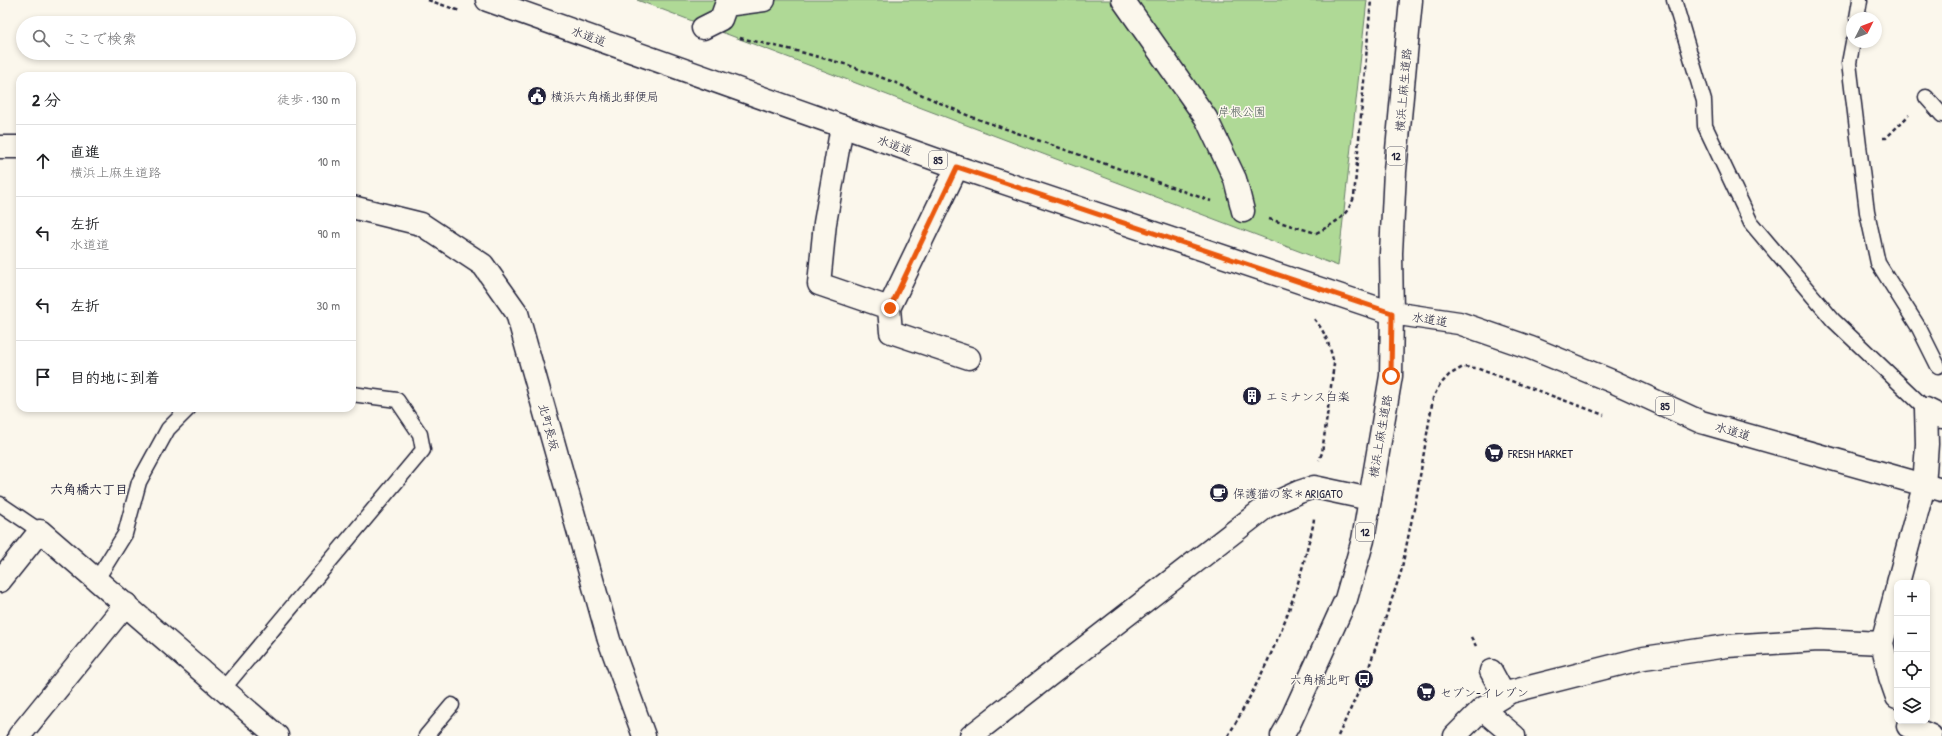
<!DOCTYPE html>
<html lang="ja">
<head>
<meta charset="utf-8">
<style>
	body { margin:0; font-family:"Patrick Hand","Klee One",sans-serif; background:#f6f6f6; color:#202124 }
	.controls { position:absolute; right:12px; bottom:12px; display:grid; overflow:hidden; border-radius:8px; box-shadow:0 2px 6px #0003 }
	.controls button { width:36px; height:36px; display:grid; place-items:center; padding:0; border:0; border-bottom:1px solid #e0e0e0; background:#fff; color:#202124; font:20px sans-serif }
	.compass { position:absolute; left:1846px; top:12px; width:36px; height:36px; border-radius:50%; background:#fff; box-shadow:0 2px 6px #0003; rotate:48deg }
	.stop { position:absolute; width:12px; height:12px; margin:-9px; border:3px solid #ea580c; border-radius:50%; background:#fff }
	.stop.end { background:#ea580c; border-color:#fff; box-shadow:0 1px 4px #0008 }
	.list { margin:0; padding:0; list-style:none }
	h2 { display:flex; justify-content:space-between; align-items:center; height:52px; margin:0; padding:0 16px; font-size:17px }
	h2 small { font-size:13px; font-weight:400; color:#757577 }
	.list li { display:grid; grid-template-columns:26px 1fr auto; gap:12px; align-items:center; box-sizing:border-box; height:72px; padding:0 16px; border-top:1px solid #e0e0e0 }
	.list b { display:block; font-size:15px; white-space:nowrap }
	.list p { margin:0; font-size:13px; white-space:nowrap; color:#757577 }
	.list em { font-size:13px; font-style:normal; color:#757577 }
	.icon { flex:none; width:22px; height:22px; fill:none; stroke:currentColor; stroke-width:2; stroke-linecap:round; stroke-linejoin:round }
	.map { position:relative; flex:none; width:1942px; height:736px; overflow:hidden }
	.search { position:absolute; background:#fff; box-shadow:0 2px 6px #0003; left:16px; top:16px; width:340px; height:44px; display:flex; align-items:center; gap:10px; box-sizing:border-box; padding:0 14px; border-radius:22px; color:#757577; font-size:15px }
	.panel { position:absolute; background:#fff; box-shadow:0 2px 6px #0003; left:16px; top:72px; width:340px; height:340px; border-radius:12px }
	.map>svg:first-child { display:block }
</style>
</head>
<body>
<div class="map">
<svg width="1942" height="736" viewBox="0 0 1942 736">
	<rect width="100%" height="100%" fill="#fbf7ec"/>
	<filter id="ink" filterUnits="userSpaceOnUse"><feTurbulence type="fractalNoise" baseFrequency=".025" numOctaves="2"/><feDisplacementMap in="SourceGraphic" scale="8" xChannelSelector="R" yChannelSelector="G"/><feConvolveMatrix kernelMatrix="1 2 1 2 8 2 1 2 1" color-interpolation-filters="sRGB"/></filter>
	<g filter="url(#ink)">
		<path fill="#afd996" stroke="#687e68" d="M 637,0 L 1367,0 L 1338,266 Z"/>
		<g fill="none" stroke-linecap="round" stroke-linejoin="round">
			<defs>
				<path id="lane" d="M 1674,0 L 1704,101 L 1705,126 L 1751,223 L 1833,320 L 1926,409
					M 1857,18 L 1860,0
					M 1853,42 L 1849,63 L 1867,212 L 1878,263 L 1919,328 L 1938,366
					M 1926,97 L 1942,115
					M 0,504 L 40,531
					M 97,579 L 125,534 L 139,482 L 168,429 L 189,408
					M 223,689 L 423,450 L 420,434 L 397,400 L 352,394
					M 426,736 L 452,705"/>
				<path id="street" d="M 1123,0 L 1206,118 L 1235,179 L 1243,211
					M 703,28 L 721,19 L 726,5 L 764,0
					M 842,126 L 825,223 L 819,284 L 889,308
					M 0,147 L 20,147
					M 957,167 L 889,308 L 891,332 L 969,358
					M 352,207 L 421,224 L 483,265 L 517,313 L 609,640 L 644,736
					M 0,581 L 40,531 L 277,736
					M 1898,583 L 1924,486 L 1927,444 L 1926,409 L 1942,417
					M 1897,588 L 1882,643 L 1890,677 L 1897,697
					M 1491,671 L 1504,695
					M 1482,709 L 1514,736
					M 1908,726 L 1931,736
					M 19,736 L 126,604
					M 971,736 L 1266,507 L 1299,492 L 1314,487 L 1370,499
					M 1455,736 L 1482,709 L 1510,692 L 1644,658 L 1727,646 L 1818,640 L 1882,643"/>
				<path id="primary" d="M 487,0 L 957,167 L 1392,313 L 1459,323 L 1531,348 L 1614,382 L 1701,422 L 1942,490
					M 1282,736 L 1290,722 L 1346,599 L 1363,540 L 1391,376 L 1392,313 L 1391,253 L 1395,171 L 1411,0"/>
			</defs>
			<use href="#lane" stroke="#22223b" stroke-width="17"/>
			<use href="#street" stroke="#22223b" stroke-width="25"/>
			<use href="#primary" stroke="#22223b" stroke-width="25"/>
			<path stroke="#22223b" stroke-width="2.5" stroke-dasharray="4 3" stroke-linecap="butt" d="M 428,0 L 460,11
				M 740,38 L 793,50 L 848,65 L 896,83 L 969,116 L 1211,201
				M 1883,138 L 1886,138 L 1909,115
				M 1269,219 L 1316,233 C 1335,223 1347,217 1354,197 L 1371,0
				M 1314,319 C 1326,332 1330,347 1334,364 L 1322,453 L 1319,460
				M 1471,637 L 1476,646
				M 1228,736 C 1262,678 1292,615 1307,549 C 1309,539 1314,527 1314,516
				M 1338,736 L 1366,676 L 1401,572 L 1417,494 L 1433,398 L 1439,386 L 1449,375 L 1463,367 L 1476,368 L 1604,415"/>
			<use href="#lane" stroke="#fbf7ec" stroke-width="14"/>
			<use href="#street" stroke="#fbf7ec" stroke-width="22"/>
			<use href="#primary" stroke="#fbf7ec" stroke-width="22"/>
		</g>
	</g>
	<g fill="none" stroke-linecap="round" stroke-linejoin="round" filter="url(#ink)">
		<path stroke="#ea580c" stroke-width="5" d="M 890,308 L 957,167 L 1392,313 L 1391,376"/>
	</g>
	<defs>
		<symbol id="civic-disc" viewBox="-11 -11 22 22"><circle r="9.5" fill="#22223b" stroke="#fbf7ec"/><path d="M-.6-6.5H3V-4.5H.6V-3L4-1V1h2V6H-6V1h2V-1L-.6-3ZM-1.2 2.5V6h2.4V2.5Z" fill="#fff"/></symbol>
		<symbol id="building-disc" viewBox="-11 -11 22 22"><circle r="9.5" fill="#22223b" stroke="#fbf7ec"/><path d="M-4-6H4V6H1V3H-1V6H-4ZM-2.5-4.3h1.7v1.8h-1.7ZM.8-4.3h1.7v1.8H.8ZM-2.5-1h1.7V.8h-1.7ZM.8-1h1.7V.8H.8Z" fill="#fff"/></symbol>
		<symbol id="supermarket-disc" viewBox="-11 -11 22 22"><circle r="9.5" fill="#22223b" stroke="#fbf7ec"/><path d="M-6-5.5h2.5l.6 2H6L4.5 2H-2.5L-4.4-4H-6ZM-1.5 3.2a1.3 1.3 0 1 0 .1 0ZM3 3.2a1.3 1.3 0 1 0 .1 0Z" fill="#fff"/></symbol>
		<symbol id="cafe-disc" viewBox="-11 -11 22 22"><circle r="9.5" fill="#22223b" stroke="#fbf7ec"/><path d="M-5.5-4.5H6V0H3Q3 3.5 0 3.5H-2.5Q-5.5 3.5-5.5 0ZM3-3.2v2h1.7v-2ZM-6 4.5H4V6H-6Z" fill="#fff"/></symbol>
		<symbol id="bus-disc" viewBox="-11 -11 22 22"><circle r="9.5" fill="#22223b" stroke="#fbf7ec"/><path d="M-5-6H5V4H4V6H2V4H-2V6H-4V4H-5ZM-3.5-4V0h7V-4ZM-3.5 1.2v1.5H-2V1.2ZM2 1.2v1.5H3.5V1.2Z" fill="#fff"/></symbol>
	</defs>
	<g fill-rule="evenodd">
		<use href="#civic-disc" x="526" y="85" width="22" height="22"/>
		<use href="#building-disc" x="1241" y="385" width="22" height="22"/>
		<use href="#supermarket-disc" x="1483" y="442" width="22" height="22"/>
		<use href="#cafe-disc" x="1208" y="482" width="22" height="22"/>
		<use href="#bus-disc" x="1353" y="668" width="22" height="22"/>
		<use href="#supermarket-disc" x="1415" y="681" width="22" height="22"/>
	</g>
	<g text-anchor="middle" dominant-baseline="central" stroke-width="3" stroke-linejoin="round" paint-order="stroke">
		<g fill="#fbf7ec" stroke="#636270" stroke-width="1">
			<rect x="1387" y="147" width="18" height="18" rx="3"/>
			<rect x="929" y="151" width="18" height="18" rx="3"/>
			<rect x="1656" y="397" width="18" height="18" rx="3"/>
			<rect x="1356" y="523" width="18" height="18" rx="3"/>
		</g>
		<g font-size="11" font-weight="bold" fill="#22223b">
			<text x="1396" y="156">12</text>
			<text x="938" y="160">85</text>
			<text x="1665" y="406">85</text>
			<text x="1365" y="532">12</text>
		</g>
		<g font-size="12" fill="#22223b" stroke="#fbf7ec">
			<text transform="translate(589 36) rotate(20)">水道道</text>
			<text transform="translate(1403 90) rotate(-85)">横浜上麻生道路</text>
			<text transform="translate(895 145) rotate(20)">水道道</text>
			<text transform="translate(1430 319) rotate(9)">水道道</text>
			<text transform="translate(549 427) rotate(75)">北町長坂</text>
			<text transform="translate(1733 431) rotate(16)">水道道</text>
			<text transform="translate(1380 436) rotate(-80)">横浜上麻生道路</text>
		</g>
		<g font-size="12" fill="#22223b" stroke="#fbf7ec" text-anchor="start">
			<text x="551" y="96">横浜六角橋北郵便局</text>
			<text x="1266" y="396">エミナンス白楽</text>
			<text x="1508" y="453">FRESH MARKET</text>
			<text x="1233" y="493">保護猫の家＊ARIGATO</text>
			<text x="1350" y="679" text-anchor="end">六角橋北町</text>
			<text x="1440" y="692">セブン-イレブン</text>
		</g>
		<g font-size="12" fill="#4c5956" stroke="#fbf7ec">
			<text x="1242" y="111">岸根公園</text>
		</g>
		<g font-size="13" font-weight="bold" fill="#22223b" stroke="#fbf7ec">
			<text x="89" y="489">六角橋六丁目</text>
		</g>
	</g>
</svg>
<div class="controls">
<button>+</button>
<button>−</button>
<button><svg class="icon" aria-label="locate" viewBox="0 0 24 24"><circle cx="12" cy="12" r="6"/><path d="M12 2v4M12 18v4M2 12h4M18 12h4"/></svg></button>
<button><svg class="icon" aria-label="layers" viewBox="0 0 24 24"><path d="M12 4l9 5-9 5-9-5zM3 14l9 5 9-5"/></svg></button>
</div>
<svg class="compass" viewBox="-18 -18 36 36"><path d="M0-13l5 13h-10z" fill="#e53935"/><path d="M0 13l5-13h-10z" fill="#757577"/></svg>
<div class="stop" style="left:1391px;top:376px"></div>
<div class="stop end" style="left:890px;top:308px"></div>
<div class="search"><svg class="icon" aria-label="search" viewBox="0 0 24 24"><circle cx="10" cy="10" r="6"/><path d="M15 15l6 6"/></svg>ここで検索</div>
<section class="panel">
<h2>2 分<small>徒歩 · 130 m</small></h2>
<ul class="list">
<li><svg class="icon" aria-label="ahead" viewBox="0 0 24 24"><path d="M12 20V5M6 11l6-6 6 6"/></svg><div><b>直進</b><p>横浜上麻生道路</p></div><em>10 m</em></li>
<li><svg class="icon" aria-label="left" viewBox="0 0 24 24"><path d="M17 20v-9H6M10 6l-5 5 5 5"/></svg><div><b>左折</b><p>水道道</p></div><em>90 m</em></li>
<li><svg class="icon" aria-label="left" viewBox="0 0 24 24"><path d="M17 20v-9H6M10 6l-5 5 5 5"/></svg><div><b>左折</b></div><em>30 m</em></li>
<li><svg class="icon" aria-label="arrive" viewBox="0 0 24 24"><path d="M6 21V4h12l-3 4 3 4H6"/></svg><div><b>目的地に到着</b></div></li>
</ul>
</section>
</div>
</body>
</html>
